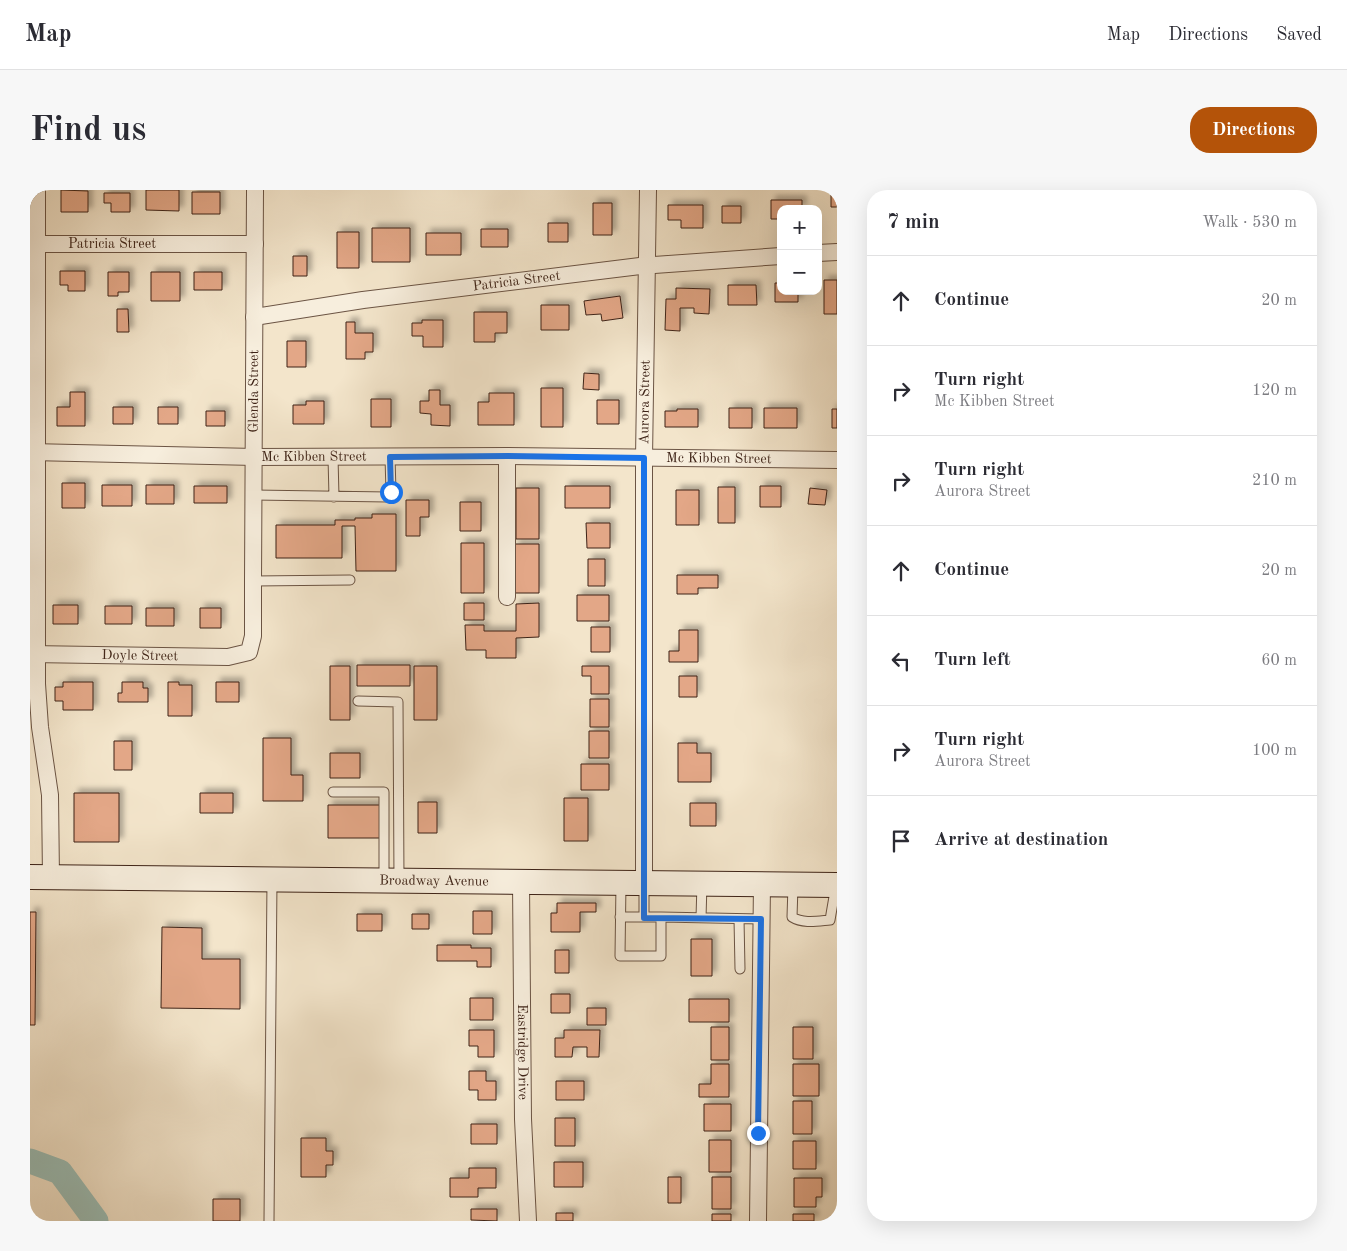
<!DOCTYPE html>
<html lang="en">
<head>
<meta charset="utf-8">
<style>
	body { margin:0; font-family:"Old Standard TT",serif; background:#f7f7f7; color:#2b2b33 }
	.controls { position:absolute; right:15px; top:15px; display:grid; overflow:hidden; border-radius:10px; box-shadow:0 5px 20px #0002 }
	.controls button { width:45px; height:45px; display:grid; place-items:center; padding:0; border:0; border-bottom:1px solid #e1e1e2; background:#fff; color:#2b2b33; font:25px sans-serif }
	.stop { position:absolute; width:15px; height:15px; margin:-11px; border:4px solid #1a73e8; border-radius:50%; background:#fff }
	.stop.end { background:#1a73e8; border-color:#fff; box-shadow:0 1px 5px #0008 }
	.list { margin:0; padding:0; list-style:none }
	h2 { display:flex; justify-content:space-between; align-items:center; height:65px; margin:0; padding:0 20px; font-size:21px }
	h2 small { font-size:16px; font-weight:400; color:#7c7c81 }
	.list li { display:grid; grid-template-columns:32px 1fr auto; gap:15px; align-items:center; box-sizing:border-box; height:90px; padding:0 20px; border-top:1px solid #e1e1e2 }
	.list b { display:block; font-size:19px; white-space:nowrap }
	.list p { margin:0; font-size:16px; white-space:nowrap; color:#7c7c81 }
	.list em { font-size:16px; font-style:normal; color:#7c7c81 }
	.icon { flex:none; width:28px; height:28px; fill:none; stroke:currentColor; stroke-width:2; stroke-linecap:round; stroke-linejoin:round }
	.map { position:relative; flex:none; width:807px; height:1031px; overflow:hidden; border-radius:20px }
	header { display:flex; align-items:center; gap:30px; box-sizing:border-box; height:70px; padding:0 25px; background:#fff; border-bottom:1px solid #e1e1e2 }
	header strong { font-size:24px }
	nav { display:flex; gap:28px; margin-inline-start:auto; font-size:18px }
	.intro { display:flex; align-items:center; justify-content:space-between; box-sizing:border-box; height:120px; padding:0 30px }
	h1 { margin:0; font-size:35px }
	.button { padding:12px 22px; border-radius:20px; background:#b45309; color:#fff; font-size:18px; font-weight:700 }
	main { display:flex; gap:30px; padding:0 30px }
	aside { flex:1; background:#fff; border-radius:20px; box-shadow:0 5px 20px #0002 }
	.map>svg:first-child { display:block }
</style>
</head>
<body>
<header>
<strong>Map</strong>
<nav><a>Map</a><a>Directions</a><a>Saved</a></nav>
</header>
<div class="intro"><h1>Find us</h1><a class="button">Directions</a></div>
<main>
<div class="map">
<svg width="807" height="1031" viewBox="0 0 807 1031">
	<defs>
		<filter id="shadow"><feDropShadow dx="4.5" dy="-4.5" stdDeviation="2.5" flood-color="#0004"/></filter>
	</defs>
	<rect width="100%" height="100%" fill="#f3e5cb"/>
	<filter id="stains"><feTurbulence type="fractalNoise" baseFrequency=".004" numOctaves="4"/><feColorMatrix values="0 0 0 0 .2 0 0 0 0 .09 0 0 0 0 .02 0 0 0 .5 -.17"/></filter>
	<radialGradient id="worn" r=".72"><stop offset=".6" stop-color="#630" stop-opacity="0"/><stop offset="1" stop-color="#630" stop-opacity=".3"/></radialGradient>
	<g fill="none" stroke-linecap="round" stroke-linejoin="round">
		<path stroke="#9bbfb8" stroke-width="25" d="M 0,971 L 30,982 L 66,1031"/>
	</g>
	<path fill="#e3a787" stroke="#3e2317" filter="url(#shadow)" d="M 31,0 L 58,1 L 58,22 L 31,22 Z
		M 116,0 L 149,0 L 149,21 L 116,20 Z
		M 801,0 L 807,0 L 807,17 L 801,17 Z
		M 162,2 L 190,2 L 190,24 L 162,24 Z
		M 74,3 L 100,3 L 100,22 L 81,22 L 81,13 L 74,13 Z
		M 741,10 L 772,10 L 772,19 L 751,19 L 751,29 L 741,29 Z
		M 563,13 L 582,13 L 582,45 L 563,45 Z
		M 638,15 L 673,15 L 673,38 L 651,38 L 651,30 L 638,30 Z
		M 692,16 L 711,16 L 711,33 L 692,33 Z
		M 518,33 L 538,33 L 538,52 L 518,52 Z
		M 342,38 L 380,38 L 380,72 L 342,72 Z
		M 451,39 L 478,39 L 478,57 L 451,57 Z
		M 307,42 L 329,42 L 329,78 L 307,78 Z
		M 396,43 L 431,43 L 431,65 L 396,65 Z
		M 263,66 L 277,66 L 277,86 L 263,86 Z
		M 30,81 L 55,81 L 55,101 L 38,101 L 38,95 L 30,95 Z
		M 78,82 L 99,82 L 99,102 L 88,102 L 88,106 L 78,106 Z
		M 121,82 L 150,82 L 150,111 L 121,111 Z
		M 164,82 L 192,82 L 192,100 L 164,100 Z
		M 794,90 L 807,90 L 807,124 L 794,124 Z
		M 745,93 L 751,93 L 751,101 L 768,101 L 768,112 L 745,112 Z
		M 698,95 L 726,95 L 727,115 L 698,115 Z
		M 646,98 L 680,99 L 679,124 L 664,123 L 664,118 L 650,118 L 650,141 L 635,140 L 636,109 L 646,109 Z
		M 590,106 L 593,128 L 572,131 L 571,124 L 556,125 L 554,111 Z
		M 511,115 L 539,115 L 539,140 L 511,140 Z
		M 87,119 L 98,119 L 99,142 L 87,142 Z
		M 444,122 L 477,122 L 477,143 L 465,143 L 465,152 L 444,152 Z
		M 392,130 L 413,130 L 413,157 L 393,157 L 393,146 L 382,146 L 382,133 L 392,133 Z
		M 316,132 L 325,132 L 325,143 L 343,143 L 343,162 L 335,162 L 335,169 L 316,169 Z
		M 257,151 L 276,151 L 276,177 L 257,177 Z
		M 554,183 L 569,184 L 569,200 L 553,199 Z
		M 511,198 L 533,198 L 533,237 L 511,237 Z
		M 399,200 L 410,200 L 410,215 L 420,215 L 420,236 L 401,235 L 401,224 L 390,223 L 390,211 L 399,211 Z
		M 40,202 L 55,202 L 55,236 L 27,236 L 27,217 L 40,217 Z
		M 459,203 L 484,203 L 484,235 L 448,235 L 448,212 L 459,212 Z
		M 341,209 L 361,209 L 361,237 L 341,237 Z
		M 567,210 L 589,210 L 589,234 L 567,234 Z
		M 276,211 L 294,211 L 294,234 L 263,234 L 263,215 L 276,215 Z
		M 83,217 L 103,217 L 103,234 L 83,234 Z
		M 128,217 L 148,217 L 148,234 L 128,234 Z
		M 699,218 L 722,218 L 722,238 L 699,238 Z
		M 734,218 L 767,218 L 767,238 L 734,238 Z
		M 647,219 L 668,219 L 668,237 L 635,237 L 635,221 L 647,221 Z
		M 802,219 L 807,219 L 807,238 L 802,238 Z
		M 176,221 L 195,221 L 195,236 L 176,236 Z
		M 32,293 L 55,293 L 55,318 L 32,318 Z
		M 72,295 L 102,295 L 102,316 L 72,316 Z
		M 116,295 L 144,295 L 144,314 L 116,314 Z
		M 164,296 L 197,296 L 197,313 L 164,313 Z
		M 535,296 L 580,296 L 580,318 L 535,318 Z
		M 730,296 L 751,296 L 751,317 L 730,317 Z
		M 688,297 L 705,297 L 705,333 L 688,333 Z
		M 486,298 L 509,298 L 509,349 L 486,349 Z
		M 780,298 L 797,300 L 795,315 L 778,314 Z
		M 646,300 L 669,300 L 669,335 L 646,335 Z
		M 376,310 L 399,310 L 399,327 L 390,327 L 390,346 L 376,346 Z
		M 430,312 L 451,312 L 451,341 L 430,341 Z
		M 342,324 L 366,324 L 366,381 L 326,381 L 325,336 L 312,336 L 312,368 L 246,368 L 246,335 L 305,335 L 305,330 L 325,330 L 325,328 L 342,328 Z
		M 556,333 L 580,333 L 580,358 L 557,358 Z
		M 431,353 L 454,353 L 454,403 L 431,403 Z
		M 485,354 L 509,354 L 509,403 L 485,403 Z
		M 558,369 L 575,369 L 575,396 L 558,396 Z
		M 647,385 L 688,385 L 688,398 L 668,398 L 668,404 L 647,404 Z
		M 547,405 L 579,405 L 579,431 L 547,431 Z
		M 434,413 L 454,413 L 454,430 L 434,430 Z
		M 509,413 L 509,447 L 486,448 L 486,468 L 456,468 L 456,460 L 436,460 L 435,435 L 454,435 L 454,441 L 486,441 L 486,414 Z
		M 23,415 L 48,415 L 48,434 L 23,434 Z
		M 75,416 L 102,416 L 102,434 L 75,434 Z
		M 116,418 L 144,418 L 144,436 L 116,436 Z
		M 170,418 L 191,418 L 191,438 L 170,438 Z
		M 561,437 L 580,437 L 580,462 L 561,462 Z
		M 649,440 L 668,440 L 668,472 L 639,472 L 639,461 L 649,461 Z
		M 327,475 L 380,475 L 380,496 L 327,496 Z
		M 300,476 L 320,476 L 320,530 L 300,530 Z
		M 384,476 L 407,476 L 407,530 L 384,530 Z
		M 552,476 L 579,476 L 579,504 L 561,504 L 561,486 L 552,486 Z
		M 649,486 L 667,486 L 667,507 L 649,507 Z
		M 33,492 L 63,492 L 63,520 L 33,520 L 33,511 L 25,511 L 25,497 L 33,497 Z
		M 92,492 L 113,492 L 113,498 L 118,498 L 118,512 L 88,512 L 88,503 L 92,503 Z
		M 138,492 L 149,492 L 149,495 L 162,495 L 162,526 L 138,526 Z
		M 186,492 L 209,492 L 209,512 L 186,512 Z
		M 560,509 L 579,509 L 579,537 L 560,537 Z
		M 559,541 L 579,541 L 579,568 L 559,568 Z
		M 233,548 L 261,548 L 261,585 L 273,585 L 273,611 L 233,611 Z
		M 84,551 L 102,551 L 102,580 L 84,580 Z
		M 648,553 L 667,553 L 667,563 L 681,563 L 681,592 L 648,592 Z
		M 300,563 L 330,563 L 330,588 L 300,588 Z
		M 551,574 L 579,574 L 579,600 L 551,600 Z
		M 44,603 L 89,603 L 89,652 L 44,652 Z
		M 170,603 L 203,603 L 203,623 L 170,623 Z
		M 534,608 L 558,608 L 558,651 L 534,651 Z
		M 388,612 L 407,612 L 407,643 L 388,643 Z
		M 660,613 L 686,613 L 686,636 L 660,636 Z
		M 298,615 L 351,615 L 351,648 L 298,648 Z
		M 527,713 L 566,713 L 566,722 L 550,722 L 550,742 L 521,742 L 521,723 L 527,723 Z
		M 443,721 L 462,721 L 462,744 L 443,744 Z
		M 0,722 L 6,722 L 5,835 L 0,835 Z
		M 327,724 L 352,724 L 352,741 L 327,741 Z
		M 382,724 L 399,724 L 399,739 L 382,739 Z
		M 132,737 L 172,738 L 172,769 L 210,769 L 210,819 L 131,818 Z
		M 661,749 L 682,749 L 682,786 L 661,786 Z
		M 407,755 L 441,755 L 441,758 L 461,758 L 461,777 L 447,777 L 447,771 L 407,771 Z
		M 525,760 L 539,760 L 539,783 L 525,783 Z
		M 521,804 L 540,804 L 540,823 L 521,823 Z
		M 440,808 L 463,808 L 463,830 L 440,830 Z
		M 659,809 L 699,809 L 699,832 L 659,832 Z
		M 557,818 L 576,818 L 576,835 L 557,835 Z
		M 681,837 L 699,837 L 699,870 L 681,870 Z
		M 763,837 L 783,837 L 783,869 L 763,869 Z
		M 439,840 L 464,840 L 464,867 L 448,867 L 448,856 L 439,856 Z
		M 534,840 L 570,840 L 569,867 L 557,867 L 557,857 L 543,857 L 542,867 L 525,867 L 525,848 L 534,848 Z
		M 681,874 L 699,874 L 699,907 L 669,907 L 669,894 L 681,894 Z
		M 763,874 L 789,874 L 789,906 L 763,906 Z
		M 439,881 L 456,881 L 456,891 L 466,891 L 466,910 L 448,910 L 448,900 L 439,900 Z
		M 526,891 L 554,891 L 554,910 L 526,910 Z
		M 763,911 L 782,911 L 782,944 L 763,944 Z
		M 674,914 L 701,914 L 701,941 L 674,941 Z
		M 525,928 L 545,928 L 545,956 L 525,956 Z
		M 441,934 L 467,934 L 467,954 L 441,954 Z
		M 271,948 L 296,948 L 296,961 L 303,961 L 303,975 L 296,975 L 296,987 L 271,987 Z
		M 679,950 L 701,950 L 701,982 L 679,982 Z
		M 763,951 L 786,951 L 786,979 L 763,979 Z
		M 524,972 L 553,972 L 553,997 L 524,997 Z
		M 439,978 L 466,978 L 466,998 L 448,998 L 448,1007 L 420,1007 L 420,988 L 439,988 Z
		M 638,987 L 651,987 L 651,1013 L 638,1013 Z
		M 682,987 L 701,987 L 701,1019 L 682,1019 Z
		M 764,988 L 792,988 L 792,1007 L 786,1007 L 786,1017 L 764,1017 Z
		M 183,1009 L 210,1009 L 210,1031 L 183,1031 Z
		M 441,1019 L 467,1019 L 467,1031 L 441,1030 Z
		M 526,1023 L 543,1023 L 543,1031 L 526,1031 Z
		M 682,1024 L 701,1024 L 701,1031 L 682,1031 Z
		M 763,1024 L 784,1024 L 784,1031 L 763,1031 Z"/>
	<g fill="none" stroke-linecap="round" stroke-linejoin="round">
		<defs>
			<path id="lane" d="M 303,267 L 304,307
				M 224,305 L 358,307 L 361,302 L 360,267
				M 223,391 L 320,390
				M 328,511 L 368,512 L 369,690
				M 303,602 L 354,602 L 354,690
				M 591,693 L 590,766 L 631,766 L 631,727 L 731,729
				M 614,693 L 614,727 L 631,727
				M 763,696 L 762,727 C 773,734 788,731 800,730 L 806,695
				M 590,727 L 614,727
				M 671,728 L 672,693
				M 709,729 L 710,779
				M 239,1031 L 242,690"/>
			<g id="street">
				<path d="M 7,0 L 7,494 L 10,537 L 20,605 L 21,688"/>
				<path id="s1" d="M 0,54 L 225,54"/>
				<path d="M 788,63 L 807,62"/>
				<path id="s2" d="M 224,127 L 333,110 L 610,76 L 751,66"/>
				<path id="s3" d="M 0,262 L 225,267 L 477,266 L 807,270"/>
				<path d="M 477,407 L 477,266"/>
				<path id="s4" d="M 0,464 L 198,467 L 219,462 L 223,446 L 223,391 L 225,0"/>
				<path id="s5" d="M 491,692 L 493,929 L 498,1031"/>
				<path id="s6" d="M 614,693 L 614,268 L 618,0"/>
				<path d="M 728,1031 L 732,694"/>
			</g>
			<g id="secondary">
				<path id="s7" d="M 0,687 L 807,695"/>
			</g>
		</defs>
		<use href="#lane" stroke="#6b5444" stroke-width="11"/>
		<use href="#street" stroke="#6b5444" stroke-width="18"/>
		<use href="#secondary" stroke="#3e2317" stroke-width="26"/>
		<use href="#lane" stroke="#f7eedd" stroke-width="9"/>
		<use href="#street" stroke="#f7eedd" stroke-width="16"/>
		<use href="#secondary" stroke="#f7eedd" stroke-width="24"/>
	</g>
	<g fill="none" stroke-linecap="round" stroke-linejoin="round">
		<path stroke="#1a73e8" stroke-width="6" d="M 361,302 L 360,267 L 478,266 L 614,268 L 614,728 L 731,729 L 728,943"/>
	</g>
	<g text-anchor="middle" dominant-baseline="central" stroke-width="4.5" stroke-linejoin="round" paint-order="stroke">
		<g font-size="14" fill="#3e2317" stroke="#f7eedd">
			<text stroke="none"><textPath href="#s1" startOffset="82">Patricia Street</textPath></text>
			<text stroke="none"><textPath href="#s2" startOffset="265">Patricia Street</textPath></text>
			<text stroke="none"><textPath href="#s4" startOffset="481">Glenda Street</textPath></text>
			<text stroke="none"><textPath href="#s6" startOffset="481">Aurora Street</textPath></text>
			<text stroke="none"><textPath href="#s3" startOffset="284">Mc Kibben Street</textPath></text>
			<text stroke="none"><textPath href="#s3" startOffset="689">Mc Kibben Street</textPath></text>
			<text stroke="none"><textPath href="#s4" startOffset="110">Doyle Street</textPath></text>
			<text stroke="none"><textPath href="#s7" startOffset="404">Broadway Avenue</textPath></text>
			<text stroke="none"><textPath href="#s5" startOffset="170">Eastridge Drive</textPath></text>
		</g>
	</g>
	<rect width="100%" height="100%" filter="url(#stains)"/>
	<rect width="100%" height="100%" fill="url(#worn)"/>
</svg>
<div class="controls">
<button>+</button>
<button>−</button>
</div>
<div class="stop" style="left:361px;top:302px"></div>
<div class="stop end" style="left:728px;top:943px"></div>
</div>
<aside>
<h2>7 min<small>Walk · 530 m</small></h2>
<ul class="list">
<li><svg class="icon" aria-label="ahead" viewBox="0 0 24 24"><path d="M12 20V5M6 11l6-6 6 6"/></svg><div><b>Continue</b></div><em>20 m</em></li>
<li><svg class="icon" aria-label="right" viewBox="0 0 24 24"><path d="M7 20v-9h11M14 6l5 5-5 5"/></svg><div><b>Turn right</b><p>Mc Kibben Street</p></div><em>120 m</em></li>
<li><svg class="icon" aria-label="right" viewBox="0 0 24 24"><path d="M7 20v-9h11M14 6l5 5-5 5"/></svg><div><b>Turn right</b><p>Aurora Street</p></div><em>210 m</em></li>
<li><svg class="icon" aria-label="ahead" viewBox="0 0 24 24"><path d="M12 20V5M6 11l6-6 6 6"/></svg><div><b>Continue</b></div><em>20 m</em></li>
<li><svg class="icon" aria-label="left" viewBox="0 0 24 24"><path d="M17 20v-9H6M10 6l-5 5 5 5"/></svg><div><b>Turn left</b></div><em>60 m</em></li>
<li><svg class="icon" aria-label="right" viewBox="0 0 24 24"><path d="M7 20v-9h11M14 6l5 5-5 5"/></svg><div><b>Turn right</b><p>Aurora Street</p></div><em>100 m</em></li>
<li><svg class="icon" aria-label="arrive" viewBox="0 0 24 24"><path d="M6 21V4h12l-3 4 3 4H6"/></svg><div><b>Arrive at destination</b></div></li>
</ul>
</aside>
</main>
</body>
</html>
